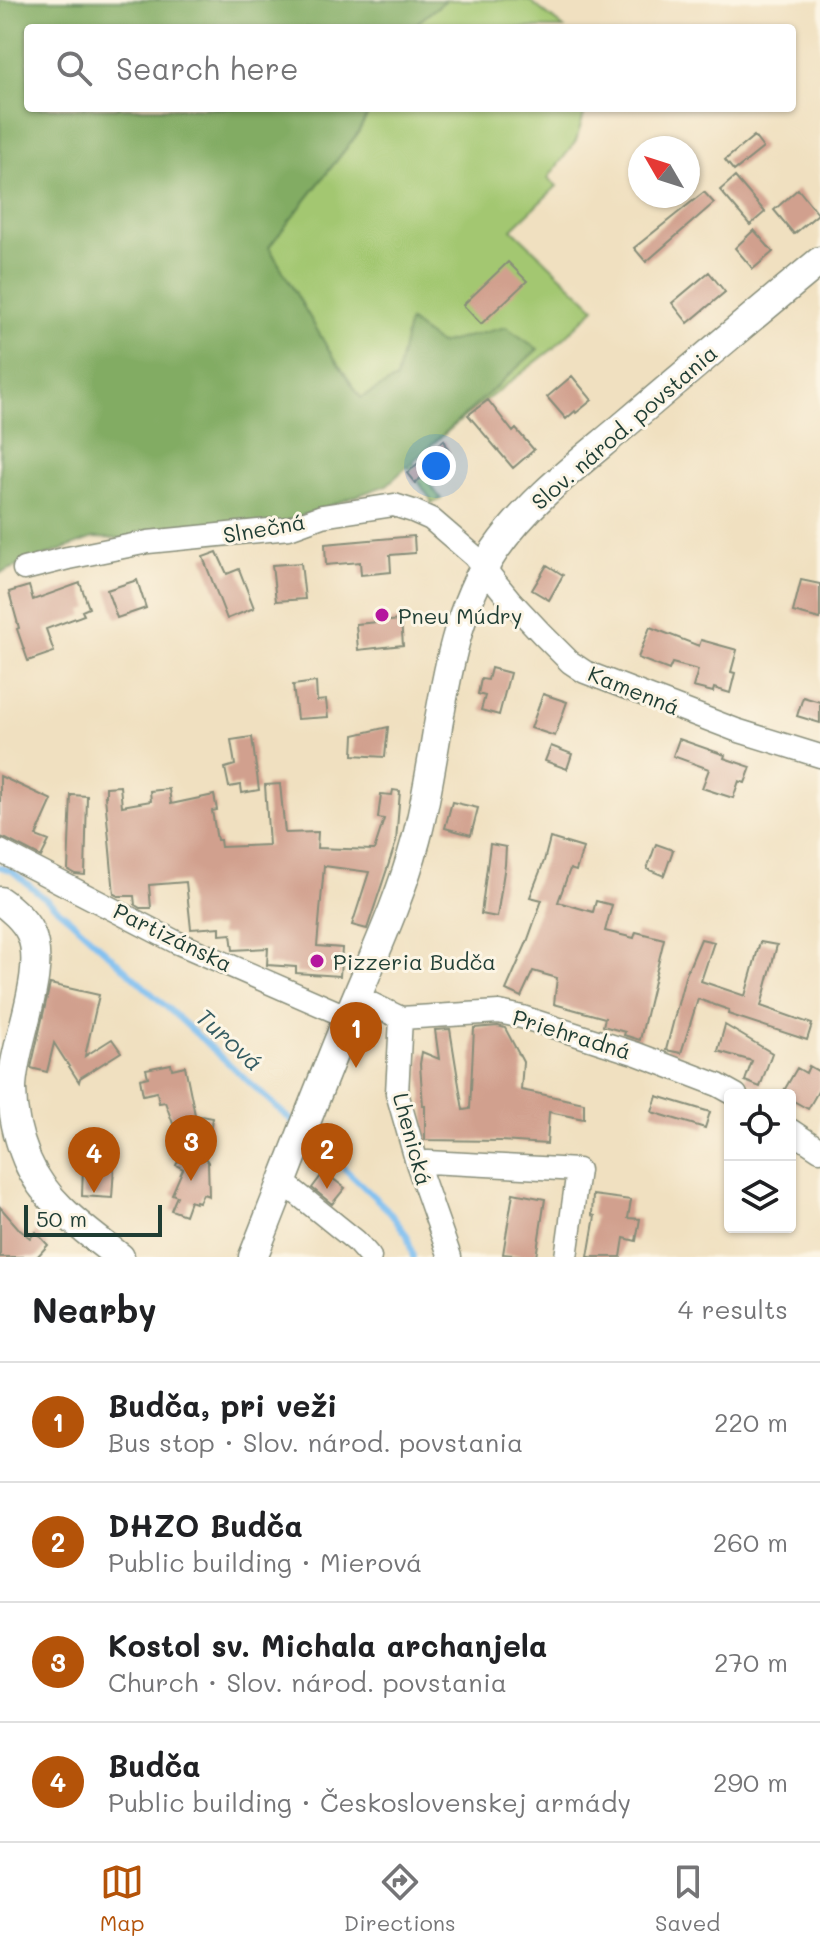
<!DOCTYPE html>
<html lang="en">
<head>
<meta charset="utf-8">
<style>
	body { margin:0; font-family:Mali,sans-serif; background:#f2f2f2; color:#202124 }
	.controls { position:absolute; right:24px; bottom:24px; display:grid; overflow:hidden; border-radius:8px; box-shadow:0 2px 6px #0004 }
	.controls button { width:72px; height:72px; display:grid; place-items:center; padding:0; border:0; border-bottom:2px solid #e0e0e0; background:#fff; color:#202124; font:40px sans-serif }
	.compass { position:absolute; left:628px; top:136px; width:72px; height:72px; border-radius:50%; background:#fff; box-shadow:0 2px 6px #0004; rotate:309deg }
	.scale { position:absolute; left:24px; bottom:20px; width:138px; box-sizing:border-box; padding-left:8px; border:4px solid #1f3d34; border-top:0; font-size:22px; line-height:28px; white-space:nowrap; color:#1f3d34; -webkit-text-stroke:6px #fcf5e5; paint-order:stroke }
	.you { position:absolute; left:436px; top:466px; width:28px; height:28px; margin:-20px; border:6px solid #fff; border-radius:50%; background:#1a73e8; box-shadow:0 0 0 12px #1a73e833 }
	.badge { display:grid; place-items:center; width:52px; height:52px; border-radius:50%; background:#b45309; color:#fff; font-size:26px; font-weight:700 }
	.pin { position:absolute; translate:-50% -66px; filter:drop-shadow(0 2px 4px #0008) }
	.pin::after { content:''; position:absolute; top:42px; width:28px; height:24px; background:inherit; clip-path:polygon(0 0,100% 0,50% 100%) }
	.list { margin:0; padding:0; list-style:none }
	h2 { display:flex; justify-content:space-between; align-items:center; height:104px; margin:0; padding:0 32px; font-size:34px }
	h2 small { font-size:26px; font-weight:400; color:#757577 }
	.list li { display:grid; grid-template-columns:52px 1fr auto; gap:24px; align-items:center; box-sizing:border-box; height:120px; padding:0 32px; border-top:2px solid #e0e0e0 }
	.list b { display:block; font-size:30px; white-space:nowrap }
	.list p { margin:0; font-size:26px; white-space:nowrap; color:#757577 }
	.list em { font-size:26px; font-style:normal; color:#757577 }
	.icon { flex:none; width:44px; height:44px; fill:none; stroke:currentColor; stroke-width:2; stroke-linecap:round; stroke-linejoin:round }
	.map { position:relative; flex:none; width:820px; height:1257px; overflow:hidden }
	.search { position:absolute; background:#fff; box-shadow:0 2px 6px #0004; left:24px; right:24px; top:24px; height:88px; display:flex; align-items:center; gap:20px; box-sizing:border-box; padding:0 28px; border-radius:8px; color:#757577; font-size:30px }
	.sheet { height:584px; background:#fff }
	nav { display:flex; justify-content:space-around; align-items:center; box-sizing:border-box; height:112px; border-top:2px solid #e0e0e0; background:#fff; font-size:22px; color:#757577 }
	nav a { display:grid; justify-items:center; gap:4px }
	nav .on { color:#b45309 }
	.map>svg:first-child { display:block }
</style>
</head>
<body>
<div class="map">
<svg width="820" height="1257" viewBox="0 0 820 1257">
	<rect width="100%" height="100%" fill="#fcf5e5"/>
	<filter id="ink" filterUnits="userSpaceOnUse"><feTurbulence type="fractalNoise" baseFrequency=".0125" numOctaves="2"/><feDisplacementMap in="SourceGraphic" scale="16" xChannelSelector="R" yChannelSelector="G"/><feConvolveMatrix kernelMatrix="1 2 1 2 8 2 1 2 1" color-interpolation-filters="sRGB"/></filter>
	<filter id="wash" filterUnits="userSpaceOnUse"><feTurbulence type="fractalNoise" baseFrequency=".006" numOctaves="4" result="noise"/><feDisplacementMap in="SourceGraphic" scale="32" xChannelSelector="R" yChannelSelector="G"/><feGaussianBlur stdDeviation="1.8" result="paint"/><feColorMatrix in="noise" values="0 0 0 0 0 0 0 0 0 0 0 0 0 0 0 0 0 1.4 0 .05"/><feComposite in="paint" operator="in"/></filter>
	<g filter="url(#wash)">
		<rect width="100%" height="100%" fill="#f0e0c0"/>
		<path fill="#a3c771" stroke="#618252" stroke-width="2" d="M 446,0 L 529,0 L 564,28 L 414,28 L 417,23 Z
			M 371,108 L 586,108 L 576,141 L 548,178 L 557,186 L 512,229 L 595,308 L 554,348 L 468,414 L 420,455 L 409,457 L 441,499 L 431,504 L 431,500 L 327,348 L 269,247 L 357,135 Z"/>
		<path fill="#82ac63" stroke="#50744c" stroke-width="2" d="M 0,0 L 446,0 L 417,23 L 414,28 L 28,28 L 28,108 L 371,108 L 357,134 L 269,247 L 327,347 L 361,398 L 396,379 L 409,321 L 439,344 L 506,327 L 538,349 L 387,485 L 230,542 L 93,538 L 0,573 Z"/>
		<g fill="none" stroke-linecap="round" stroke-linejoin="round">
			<path stroke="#7bbef1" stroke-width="6" d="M 0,867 L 12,871 L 71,920 L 295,1124
				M 310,1136 L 387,1209 L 407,1235 L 413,1257"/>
		</g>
		<g id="blocks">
			<path fill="#d1a08e" d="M 754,136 L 763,148 L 734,171 L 725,160 Z
				M 735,177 L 765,212 L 750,225 L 720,190 Z
				M 798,189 L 818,214 L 794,234 L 774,210 Z
				M 704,192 L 714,203 L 646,262 L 634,248 Z
				M 754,230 L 773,252 L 753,269 L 735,248 Z
				M 508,262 L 527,281 L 481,324 L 463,305 Z
				M 709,272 L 725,292 L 688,323 L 672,303 Z
				M 572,376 L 592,400 L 576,413 L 575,411 L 566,419 L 547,397 Z
				M 488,400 L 513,432 L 516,429 L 534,450 L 513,468 L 468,415 Z
				M 444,440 L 450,453 L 415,483 L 407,473 Z
				M 414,536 L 415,553 L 390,555 L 391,572 L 361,575 L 360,562 L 326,565 L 325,544 Z
				M 217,552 L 227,574 L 239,569 L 254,608 L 227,619 L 203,557 Z
				M 301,563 L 305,599 L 276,601 L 272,565 Z
				M 547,565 L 563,575 L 549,600 L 532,590 Z
				M 137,580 L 146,608 L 117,618 L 107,590 Z
				M 801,580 L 820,584 L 820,619 L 793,612 Z
				M 80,583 L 89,608 L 82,611 L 84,615 L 46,629 L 54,652 L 28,661 L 17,629 L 19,628 L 9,592 L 29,586 L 33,600 Z
				M 401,620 L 403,645 L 358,650 L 356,624 Z
				M 650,627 L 699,646 L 701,640 L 737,650 L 731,672 L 735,673 L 730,693 L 714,688 L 713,692 L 693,687 L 698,670 L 672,663 L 669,670 L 638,658 Z
				M 491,668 L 510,673 L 499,715 L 481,710 L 485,696 L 478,694 L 481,679 L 488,680 Z
				M 316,682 L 317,701 L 326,700 L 328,717 L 297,719 L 293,685 Z
				M 543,694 L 567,702 L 555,736 L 531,728 Z
				M 803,697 L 820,702 L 820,723 L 797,716 Z
				M 388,727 L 385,757 L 353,755 L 354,735 Z
				M 252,737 L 259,790 L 242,793 L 241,785 L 229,787 L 225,768 L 235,765 L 231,740 Z
				M 679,739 L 725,755 L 724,758 L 751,767 L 745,783 L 739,781 L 733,798 L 702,788 L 709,769 L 673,756 Z
				M 551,746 L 572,754 L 567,769 L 545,761 Z
				M 0,776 L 52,800 L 36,836 L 49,841 L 41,857 L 6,839 L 0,837 Z
				M 280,784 L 285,833 L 318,832 L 317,848 L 374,850 L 384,819 L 378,818 L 381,794 L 392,795 L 393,790 L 400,791 L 396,842 L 367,929 L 352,925 L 369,872 L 324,866 L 317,946 L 342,948 L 340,976 L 296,973 L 296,967 L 267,965 L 268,948 L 233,950 L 231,934 L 220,935 L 220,927 L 191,929 L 186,882 L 149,885 L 151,908 L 140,908 L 135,905 L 134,896 L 118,896 L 114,894 L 105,796 L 106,796 L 106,787 L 120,786 L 122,806 L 151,801 L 150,791 L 169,789 L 171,804 L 214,795 L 217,810 L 212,811 L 217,840 L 220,840 L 221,847 L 269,845 L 265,785 Z
				M 71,795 L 87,796 L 85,875 L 75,874 L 68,870 Z
				M 452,802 L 478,808 L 471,835 L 445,828 Z
				M 550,838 L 583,848 L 576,871 L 570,869 L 558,902 L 593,912 L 596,901 L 612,905 L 605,931 L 634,938 L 636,932 L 664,939 L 640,1040 L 624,1035 L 625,1032 L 603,1026 L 605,1018 L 554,1004 L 557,978 L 533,971 L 521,997 L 506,990 L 527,942 L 542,900 L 530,897 L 544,861 Z
				M 490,844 L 506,847 L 505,865 L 497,917 L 481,914 Z
				M 656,844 L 673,850 L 664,876 L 647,869 Z
				M 701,939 L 714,942 L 701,981 L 745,996 L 760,942 L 777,945 L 761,1006 L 812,1024 L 807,1040 L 728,1014 L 729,1010 L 698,999 L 681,1053 L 666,1050 L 685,977 Z
				M 50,984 L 99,995 L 85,1056 L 112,1039 L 121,1052 L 80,1078 L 79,1082 L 54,1043 L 47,1072 L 31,1068 Z
				M 725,1025 L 772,1053 L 760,1087 L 745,1081 L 752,1061 L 718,1051 Z
				M 498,1026 L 505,1028 L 523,1062 L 521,1090 L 584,1103 L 584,1119 L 549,1112 L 547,1144 L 501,1141 L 425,1140 L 425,1106 L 423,1106 L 420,1064 L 422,1052 L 439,1059 L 435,1030 L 450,1029 L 463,1110 L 470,1109 L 474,1028 Z
				M 171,1064 L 172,1069 L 185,1066 L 195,1115 L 212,1118 L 210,1133 L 175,1129 L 165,1102 L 159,1103 L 157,1092 L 143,1095 L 140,1079 L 148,1077 L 146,1069 Z
				M 809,1066 L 820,1072 L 820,1088 L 808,1109 L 790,1099 L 790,1095 L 782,1094 L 797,1068 L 806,1073 Z
				M 657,1096 L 710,1112 L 705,1128 L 652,1112 Z
				M 191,1138 L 208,1162 L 209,1196 L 203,1194 L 199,1202 L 196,1201 L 195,1203 L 190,1201 L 185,1215 L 171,1210 L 177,1196 L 172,1194 L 183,1169 L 176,1165 Z
				M 83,1166 L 114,1167 L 112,1198 L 82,1196 Z
				M 324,1172 L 345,1188 L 332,1204 L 312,1188 Z
				M 513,1193 L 545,1199 L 536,1257 L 503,1254 Z
				M 593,1195 L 631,1200 L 628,1218 L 640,1219 L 636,1241 L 624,1238 L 621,1257 L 588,1257 L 595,1216 L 592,1215 Z
				M 0,1207 L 20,1230 L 30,1238 L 36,1232 L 48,1245 L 37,1257 L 0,1257 Z"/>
		</g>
	</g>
	<g filter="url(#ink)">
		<use href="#blocks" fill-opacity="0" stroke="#888e7a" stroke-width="2"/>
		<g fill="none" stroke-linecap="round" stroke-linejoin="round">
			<defs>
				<path id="minor" d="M 24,569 L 68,558 L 148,542 L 289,528 L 322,516 L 394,505 L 413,511 L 431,519 L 474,556 L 510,600 L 542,634 L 570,662 L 585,672 L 736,730 L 820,756
					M 0,851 L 176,942 L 348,1017
					M 357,997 L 401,1018 L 499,1012 L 522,1017 L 637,1054 L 718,1085 L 736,1095
					M 401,1018 L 397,1093 L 417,1163 L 450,1257
					M 790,1130 L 820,1150
					M 417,1163 L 428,1162 L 578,1170 L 566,1257
					M 283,1182 L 356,1241 L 370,1257"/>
				<path id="tertiary" d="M 0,901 C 11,908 24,920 30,932 C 49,971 12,1045 12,1089 C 12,1113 18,1138 27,1160 C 45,1203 85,1230 120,1257
					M 253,1257 C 285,1176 316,1095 349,1015 C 373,957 400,900 416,840 C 441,747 440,631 495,550 C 528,502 577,465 621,428 C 687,372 753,316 820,261"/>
			</defs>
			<use href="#minor" stroke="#888e7a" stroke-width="25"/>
			<use href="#tertiary" stroke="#888e7a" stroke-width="31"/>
			<use href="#minor" stroke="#fff" stroke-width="22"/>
			<use href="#tertiary" stroke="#fff" stroke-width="28"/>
		</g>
	</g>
	<g fill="#b5179e" stroke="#fcf5e5" stroke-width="3">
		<circle cx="382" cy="615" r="8"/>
		<circle cx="317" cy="961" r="8"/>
	</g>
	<g text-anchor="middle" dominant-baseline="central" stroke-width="6" stroke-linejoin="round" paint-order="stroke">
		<g font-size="22" fill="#1f3d34" stroke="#fcf5e5">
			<text transform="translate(624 427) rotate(-41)">Slov. národ. povstania</text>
			<text transform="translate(264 528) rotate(-10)">Slnečná</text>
			<text transform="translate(634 690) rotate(22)">Kamenná</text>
			<text transform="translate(173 937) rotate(26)">Partizánska</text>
			<text transform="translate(572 1034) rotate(17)">Priehradná</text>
			<text transform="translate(413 1139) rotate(75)">Lhenická</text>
		</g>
		<g font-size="22" fill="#1f3d34" stroke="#fcf5e5" text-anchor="start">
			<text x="398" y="615">Pneu Múdry</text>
			<text x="333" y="961">Pizzeria Budča</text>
		</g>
		<g font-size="24" font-style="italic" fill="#365d63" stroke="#fcf5e5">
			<text transform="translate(230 1039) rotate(42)">Turová</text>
		</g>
	</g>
</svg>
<div class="controls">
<button><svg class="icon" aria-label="locate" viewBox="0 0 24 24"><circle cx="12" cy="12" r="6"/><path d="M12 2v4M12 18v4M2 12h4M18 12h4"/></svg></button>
<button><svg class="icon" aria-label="layers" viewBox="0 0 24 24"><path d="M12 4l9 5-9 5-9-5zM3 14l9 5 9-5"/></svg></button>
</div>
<svg class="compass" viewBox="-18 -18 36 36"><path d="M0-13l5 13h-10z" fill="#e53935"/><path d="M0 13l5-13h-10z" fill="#757577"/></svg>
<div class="scale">50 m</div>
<div class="you"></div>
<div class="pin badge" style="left:356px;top:1068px">1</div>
<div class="pin badge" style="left:327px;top:1189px">2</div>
<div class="pin badge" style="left:191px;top:1181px">3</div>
<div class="pin badge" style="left:94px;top:1193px">4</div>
<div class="search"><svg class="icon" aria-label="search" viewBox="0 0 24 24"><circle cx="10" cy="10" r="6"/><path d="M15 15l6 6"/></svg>Search here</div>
</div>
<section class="sheet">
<h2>Nearby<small>4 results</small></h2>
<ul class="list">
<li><span class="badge">1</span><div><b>Budča, pri veži</b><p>Bus stop · Slov. národ. povstania</p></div><em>220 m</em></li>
<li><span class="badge">2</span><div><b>DHZO Budča</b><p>Public building · Mierová</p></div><em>260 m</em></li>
<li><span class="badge">3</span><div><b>Kostol sv. Michala archanjela</b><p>Church · Slov. národ. povstania</p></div><em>270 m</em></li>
<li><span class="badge">4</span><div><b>Budča</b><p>Public building · Československej armády</p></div><em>290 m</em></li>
</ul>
</section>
<nav>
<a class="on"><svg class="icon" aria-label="map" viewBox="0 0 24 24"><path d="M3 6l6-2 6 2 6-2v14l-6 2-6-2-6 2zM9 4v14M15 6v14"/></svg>Map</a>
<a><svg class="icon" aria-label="directions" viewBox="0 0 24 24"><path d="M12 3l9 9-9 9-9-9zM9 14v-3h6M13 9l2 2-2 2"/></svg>Directions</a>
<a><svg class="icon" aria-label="saved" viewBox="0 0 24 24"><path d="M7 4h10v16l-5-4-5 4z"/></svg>Saved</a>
</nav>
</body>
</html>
